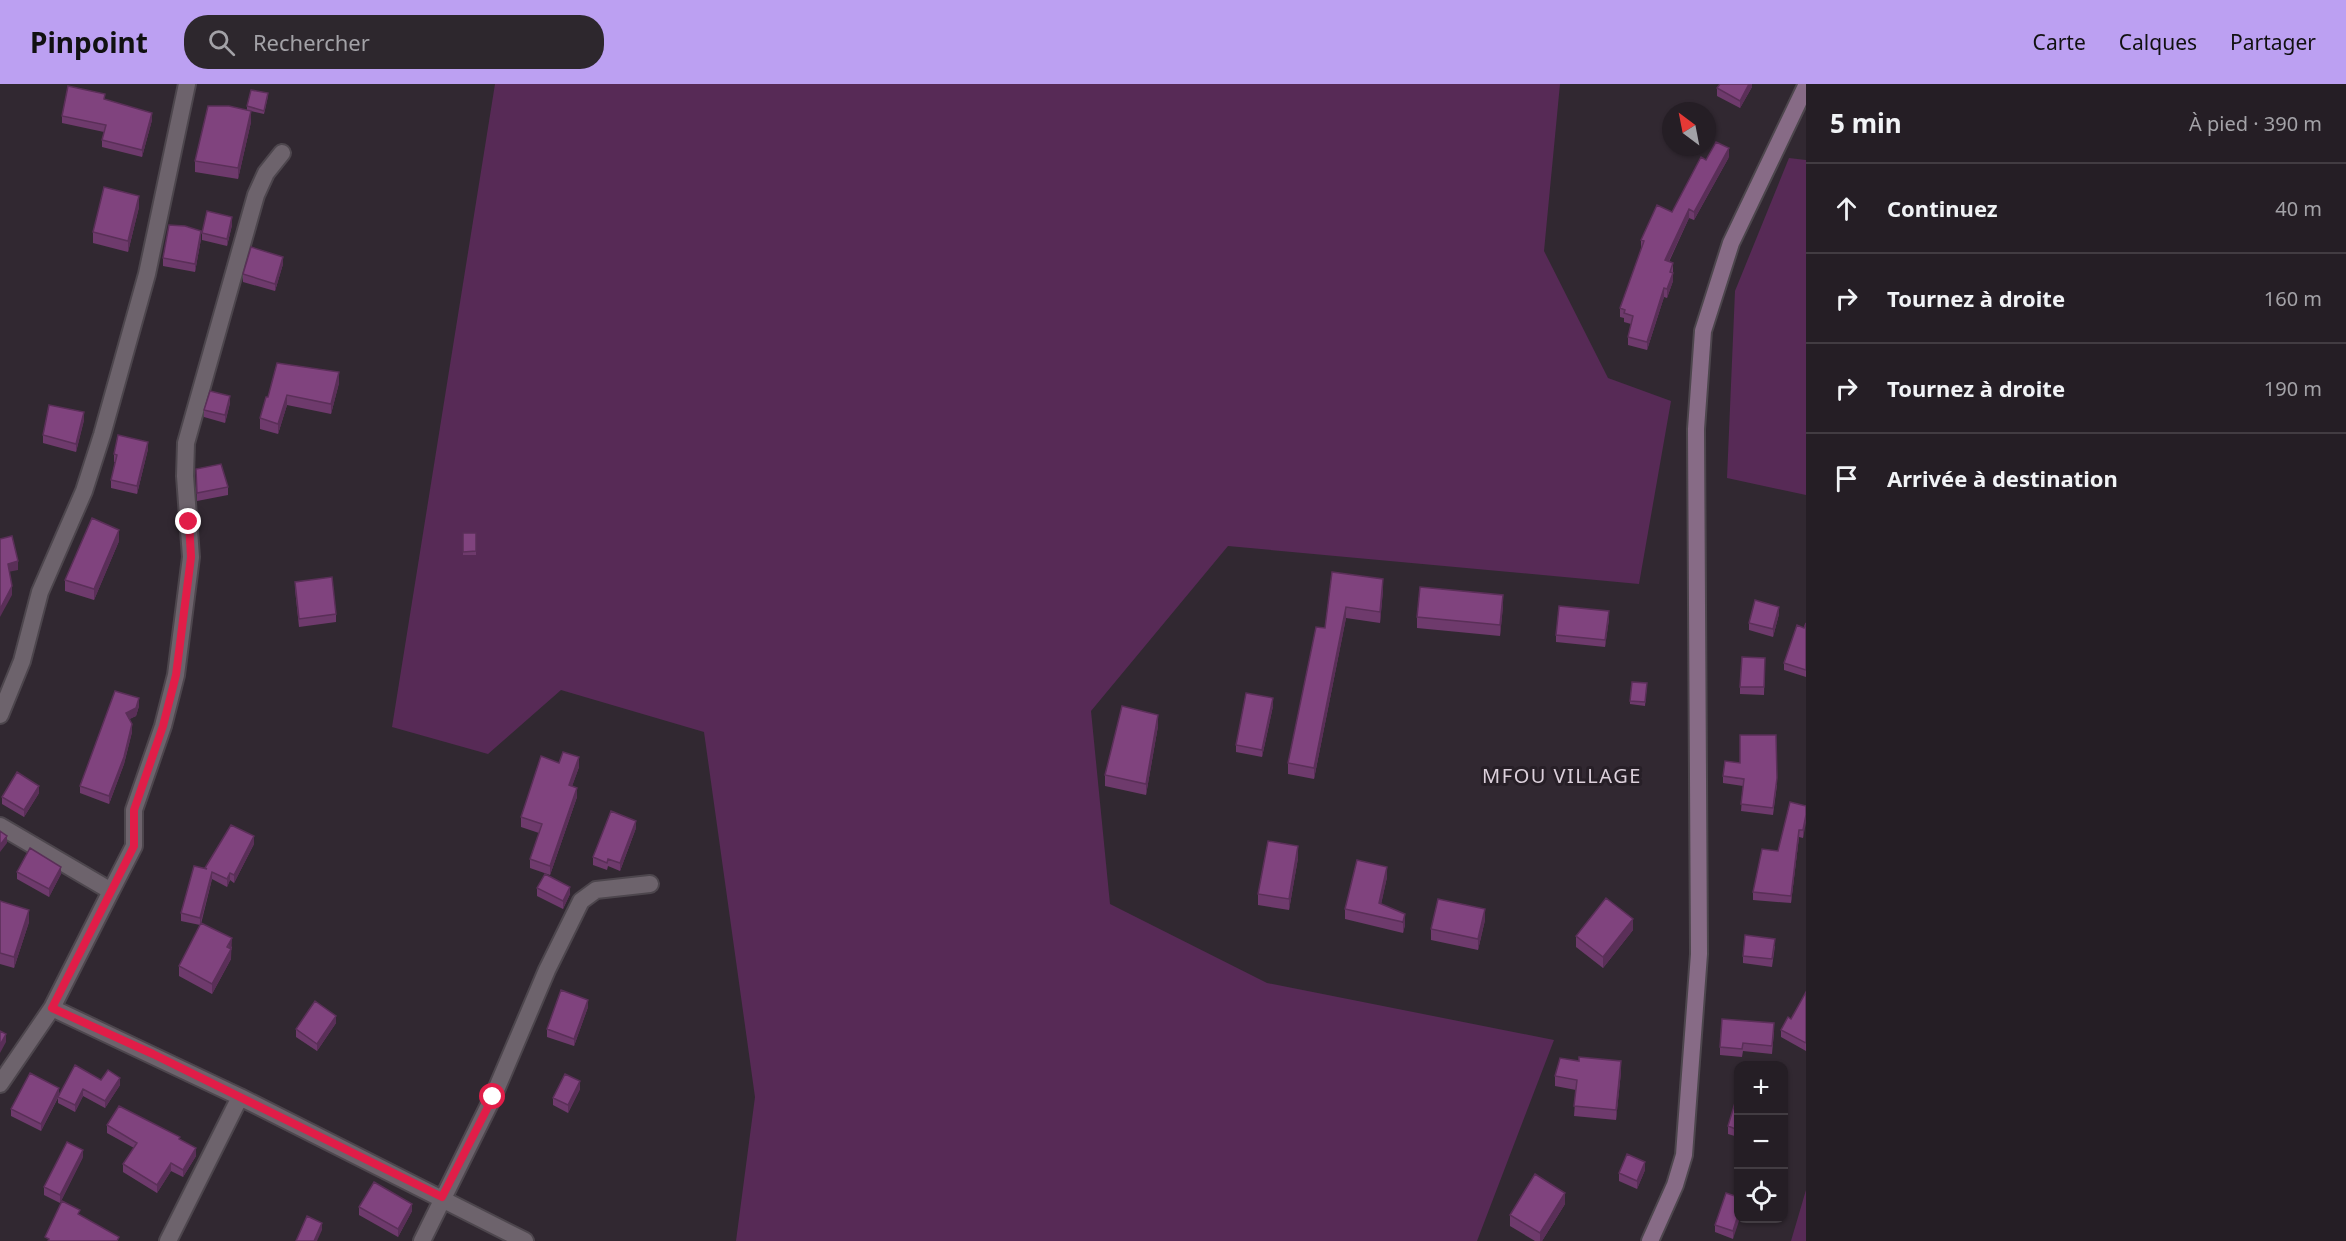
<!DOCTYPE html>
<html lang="fr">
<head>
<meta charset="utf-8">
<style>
	body { margin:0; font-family:"Noto Sans",sans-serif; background:#2d272d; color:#f1f3f6 }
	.controls { position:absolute; right:18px; bottom:18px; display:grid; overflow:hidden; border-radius:12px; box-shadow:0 2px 4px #0004 }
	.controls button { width:54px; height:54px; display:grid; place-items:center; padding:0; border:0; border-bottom:2px solid #423c42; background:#251e25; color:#f1f3f6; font:30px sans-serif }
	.compass { position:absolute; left:1662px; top:18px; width:54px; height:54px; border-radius:50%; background:#251e25; box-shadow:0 2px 4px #0004; rotate:328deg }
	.stop { position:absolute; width:18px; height:18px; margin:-14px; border:4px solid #e11d48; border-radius:50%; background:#fff }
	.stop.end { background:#e11d48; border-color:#fff; box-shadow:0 2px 6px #0008 }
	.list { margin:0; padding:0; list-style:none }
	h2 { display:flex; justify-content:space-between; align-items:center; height:78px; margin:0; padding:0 24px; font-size:26px }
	h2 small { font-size:20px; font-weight:400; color:#a3a2a7 }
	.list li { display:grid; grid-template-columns:39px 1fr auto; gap:18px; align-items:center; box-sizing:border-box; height:90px; padding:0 24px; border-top:2px solid #423c42 }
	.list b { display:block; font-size:22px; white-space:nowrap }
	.list em { font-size:20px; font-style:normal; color:#a3a2a7 }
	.icon { flex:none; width:33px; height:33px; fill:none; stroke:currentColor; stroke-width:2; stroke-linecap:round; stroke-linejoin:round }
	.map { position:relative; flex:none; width:1806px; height:1157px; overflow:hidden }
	header { display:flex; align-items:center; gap:36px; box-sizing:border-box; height:84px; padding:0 30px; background:#bca0f2; color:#111 }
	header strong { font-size:28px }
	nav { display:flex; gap:33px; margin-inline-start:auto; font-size:21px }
	.search { width:420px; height:54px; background:#2d272d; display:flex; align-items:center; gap:15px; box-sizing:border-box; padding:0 21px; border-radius:24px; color:#a3a2a7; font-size:22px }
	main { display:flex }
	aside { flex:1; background:#251e25 }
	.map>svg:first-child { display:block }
</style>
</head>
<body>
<header>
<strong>Pinpoint</strong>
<div class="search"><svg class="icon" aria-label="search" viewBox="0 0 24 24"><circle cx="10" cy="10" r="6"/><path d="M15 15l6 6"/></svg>Rechercher</div>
<nav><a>Carte</a><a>Calques</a><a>Partager</a></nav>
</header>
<main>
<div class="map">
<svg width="1806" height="1157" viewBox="0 0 1806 1157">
	<rect width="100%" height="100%" fill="#312831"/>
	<path fill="#572a56" d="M 495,0 L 1560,0 L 1544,167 L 1608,294 L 1671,317 L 1639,500 L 1228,462 L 1091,627 L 1110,820 L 1267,899 L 1554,956 L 1477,1157 L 736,1157 L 755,1013 L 704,648 L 561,606 L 488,670 L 392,643 Z
		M 1789,74 L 1806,76 L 1806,411 L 1727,394 L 1735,207 Z
		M 1806,1106 L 1806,1157 L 1791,1157 Z"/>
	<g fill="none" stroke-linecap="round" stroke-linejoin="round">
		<defs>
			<path id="minor" d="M 0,631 L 22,577 L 40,508 L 84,407 L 102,351 L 147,190 L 187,0
				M 0,742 L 111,807 L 52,924 L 0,1000
				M 111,807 L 134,762 L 134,726 L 163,642 L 176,591 L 191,473 L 185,392 L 186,359 L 256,111 L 266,89 L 282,69
				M 52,924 L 240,1013 L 168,1157
				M 240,1013 L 525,1157
				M 422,1157 L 493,1013 L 547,886 L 581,817 L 596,806 L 650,800"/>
			<path id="secondary" d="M 1650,1157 L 1675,1101 L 1684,1071 L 1699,870 L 1696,345 L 1703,247 L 1731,159 L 1806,2"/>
		</defs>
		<use href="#minor" stroke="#4d464d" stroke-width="20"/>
		<use href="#secondary" stroke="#4d464d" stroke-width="20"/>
		<use href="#minor" stroke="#6d636c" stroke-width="16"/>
		<use href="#secondary" stroke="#876b86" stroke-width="16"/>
	</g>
	<path fill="#6e3a6c" d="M 1752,0 L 1752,3 L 1740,24 L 1717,12 L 1717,4 Z
		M 268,12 L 264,30 L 251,27 L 251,38 L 238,95 L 195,88 L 195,77 L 247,26 L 247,22 Z
		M 105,15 L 152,36 L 142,73 L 102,63 L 102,56 L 104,48 L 62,39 L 62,32 Z
		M 1729,73 L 1694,136 L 1689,134 L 1669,178 L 1673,179 L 1673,197 L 1667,214 L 1664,213 L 1647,266 L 1628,261 L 1628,253 L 1631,240 L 1624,238 L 1624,234 L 1620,233 L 1620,224 L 1641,165 L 1641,156 L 1672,128 Z
		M 139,123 L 128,168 L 93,159 L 93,148 Z
		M 232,141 L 227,162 L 202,156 L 202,149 Z
		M 201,155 L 195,188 L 163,182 L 163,174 Z
		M 283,180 L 275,207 L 243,198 L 243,190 Z
		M 339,299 L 331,330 L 287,321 L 278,350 L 260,345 L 260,334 L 268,313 Z
		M 230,319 L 225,339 L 204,333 L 204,326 Z
		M 84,336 L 76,368 L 43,359 L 43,351 Z
		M 148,365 L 137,410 L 111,404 L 111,396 L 115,378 L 114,378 L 114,370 Z
		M 196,385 L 228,403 L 228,411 L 197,417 Z
		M 463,449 L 476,449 L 476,471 L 463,471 Z
		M 119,457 L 94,516 L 65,507 L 65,496 Z
		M 1332,488 L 1383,506 L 1380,539 L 1346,534 L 1314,695 L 1288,690 L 1288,679 L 1325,544 Z
		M 295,498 L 336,530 L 336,538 L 299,543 L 295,505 Z
		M 1503,522 L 1500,552 L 1417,544 L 1417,533 Z
		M 1779,530 L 1773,553 L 1749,546 L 1749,539 Z
		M 1609,535 L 1605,563 L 1556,558 L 1556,551 Z
		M 1806,539 L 1806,593 L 1784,586 L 1784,579 Z
		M 1765,574 L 1764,611 L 1740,610 L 1740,603 Z
		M 1647,599 L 1645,622 L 1630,620 L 1630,617 Z
		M 115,607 L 139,622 L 136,632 L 129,635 L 132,648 L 124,680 L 109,720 L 80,709 L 80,702 Z
		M 1273,622 L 1262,673 L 1236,668 L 1236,661 Z
		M 1158,642 L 1146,711 L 1105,702 L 1105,691 Z
		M 559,679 L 579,683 L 572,702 L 577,713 L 550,791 L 530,784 L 530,775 L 539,749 L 521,743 L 521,733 Z
		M 1723,692 L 1777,701 L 1773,731 L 1741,727 L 1743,702 L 1723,699 Z
		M 39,709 L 24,733 L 2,720 L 2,713 Z
		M 1806,722 L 1803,754 L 1799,753 L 1791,819 L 1753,816 L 1753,808 Z
		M 636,744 L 620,787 L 608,782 L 607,786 L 593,781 L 593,773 Z
		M 254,760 L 234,799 L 230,796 L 227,803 L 212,795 L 201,840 L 232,863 L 231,866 L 231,875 L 212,910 L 179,892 L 179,882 L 200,841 L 181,837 L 181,829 L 205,784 Z
		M 1298,774 L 1289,826 L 1258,821 L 1258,810 Z
		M 17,788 L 61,790 L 49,813 L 17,795 Z
		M 1387,793 L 1381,820 L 1405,841 L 1403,849 L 1345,835 L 1345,825 Z
		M 537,804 L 570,810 L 563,825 L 537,812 Z
		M 0,817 L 29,838 L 14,884 L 0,880 Z
		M 1485,836 L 1478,866 L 1431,856 L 1431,845 Z
		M 1633,846 L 1603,884 L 1576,863 L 1576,852 Z
		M 1775,862 L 1772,883 L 1743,879 L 1743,872 Z
		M 1806,909 L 1806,967 L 1781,953 L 1781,946 L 1791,935 Z
		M 588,923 L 574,962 L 547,953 L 547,945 Z
		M 336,939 L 317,967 L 296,953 L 296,945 Z
		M 1774,947 L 1772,970 L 1743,967 L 1742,973 L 1720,971 L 1720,963 Z
		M 1621,988 L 1616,1036 L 1574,1032 L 1576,1006 L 1555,1002 L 1555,992 Z
		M 101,996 L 120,1001 L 105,1024 L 83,1012 L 75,1028 L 58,1019 L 58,1014 L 41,1047 L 11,1032 L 11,1025 Z
		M 580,1005 L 568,1029 L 553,1021 L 553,1014 Z
		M 1738,1012 L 1738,1053 L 1728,1050 L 1728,1042 Z
		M 107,1041 L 180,1055 L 196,1072 L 183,1093 L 171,1087 L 157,1109 L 123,1088 L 123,1080 L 134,1064 L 107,1049 Z
		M 83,1073 L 60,1119 L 44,1111 L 44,1103 Z
		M 1645,1086 L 1637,1105 L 1619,1097 L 1619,1089 Z
		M 1738,1113 L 1733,1155 L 1715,1148 L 1715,1141 Z
		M 1565,1120 L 1542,1157 L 1535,1157 L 1510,1142 L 1510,1131 Z
		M 359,1123 L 412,1127 L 398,1153 L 359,1131 Z"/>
	<path fill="#5a2f58" d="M 1749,0 L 1752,0 L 1752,3 L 1740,24 L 1740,17 Z
		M 251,27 L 251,38 L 238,95 L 238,84 Z
		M 152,29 L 152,36 L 142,73 L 142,66 Z
		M 1729,64 L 1729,73 L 1694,136 L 1694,128 Z
		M 139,112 L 139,123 L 128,168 L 128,157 Z
		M 1689,125 L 1689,134 L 1665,185 L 1665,176 Z
		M 232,133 L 232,141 L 227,162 L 227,155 Z
		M 201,147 L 201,155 L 195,188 L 195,180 Z
		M 283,173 L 283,180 L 275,207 L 275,200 Z
		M 1673,189 L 1673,197 L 1667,214 L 1667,205 Z
		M 1664,204 L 1664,213 L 1647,266 L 1647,258 Z
		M 339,288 L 339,299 L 331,330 L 331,320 Z
		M 287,311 L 287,321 L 278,350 L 278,340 Z
		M 230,312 L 230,319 L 225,339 L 225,331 Z
		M 84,328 L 84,336 L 76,368 L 76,360 Z
		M 148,358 L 148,365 L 137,410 L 137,402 Z
		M 119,446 L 119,457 L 94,516 L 94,505 Z
		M 18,477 L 18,486 L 8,488 L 8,480 Z
		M 1383,495 L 1383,506 L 1380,539 L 1380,528 Z
		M 12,502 L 12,511 L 0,533 L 0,525 Z
		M 1503,511 L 1503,522 L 1500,552 L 1500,541 Z
		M 1346,523 L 1346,534 L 1314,695 L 1314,684 Z
		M 1779,523 L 1779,530 L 1773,553 L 1773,545 Z
		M 1609,527 L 1609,535 L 1605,563 L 1605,556 Z
		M 139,614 L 139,622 L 136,632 L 126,637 L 126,629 Z
		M 1273,614 L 1273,622 L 1262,673 L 1262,666 Z
		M 1158,631 L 1158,642 L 1146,711 L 1146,700 Z
		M 132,640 L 132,648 L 124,680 L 109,720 L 109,712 Z
		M 579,673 L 579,683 L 569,711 L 569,701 Z
		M 39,702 L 39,709 L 24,733 L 24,726 Z
		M 577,704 L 577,713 L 550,791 L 550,782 Z
		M 1806,731 L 1806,739 L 1803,754 L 1803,746 Z
		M 636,737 L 636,744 L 620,787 L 620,779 Z
		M 1799,746 L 1799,753 L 1791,819 L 1791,812 Z
		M 7,752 L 7,759 L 0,768 L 0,761 Z
		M 254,752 L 254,760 L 234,799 L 234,791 Z
		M 1298,762 L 1298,774 L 1289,826 L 1289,815 Z
		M 61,783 L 61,790 L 49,813 L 49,805 Z
		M 1387,783 L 1387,793 L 1379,830 L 1379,819 Z
		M 212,788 L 212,795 L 200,841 L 200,834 Z
		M 230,789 L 230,796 L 227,803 L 227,795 Z
		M 570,803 L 570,810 L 563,825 L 563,817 Z
		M 1485,825 L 1485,836 L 1478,866 L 1478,855 Z
		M 29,826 L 29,838 L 14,884 L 14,873 Z
		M 1405,830 L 1405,841 L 1403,849 L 1403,838 Z
		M 1633,835 L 1633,846 L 1603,884 L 1603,873 Z
		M 232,854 L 231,875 L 212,910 L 212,900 Z
		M 588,916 L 588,923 L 574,962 L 574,955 Z
		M 336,932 L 336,939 L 317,967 L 317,960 Z
		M 6,950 L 6,958 L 0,969 L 0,961 Z
		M 1621,977 L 1621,988 L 1616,1036 L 1616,1026 Z
		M 120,994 L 120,1001 L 105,1024 L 105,1017 Z
		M 580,997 L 580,1005 L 568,1029 L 568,1021 Z
		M 59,1004 L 59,1011 L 41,1047 L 41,1040 Z
		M 83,1005 L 83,1012 L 75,1028 L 75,1021 Z
		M 196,1064 L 196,1072 L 183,1093 L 183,1086 Z
		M 83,1066 L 83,1073 L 60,1119 L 60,1111 Z
		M 1645,1078 L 1645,1086 L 1637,1105 L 1637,1097 Z
		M 171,1079 L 171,1087 L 157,1109 L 157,1101 Z
		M 1565,1109 L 1565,1120 L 1542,1157 L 1540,1157 L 1540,1149 Z
		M 412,1120 L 412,1127 L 398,1153 L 398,1145 Z
		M 1738,1131 L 1738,1134 L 1740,1134 L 1733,1155 L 1733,1147 Z
		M 322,1139 L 322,1146 L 317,1157 L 314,1157 Z"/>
	<path fill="#80437e" stroke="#5a2f58" stroke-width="1.5" d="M 1720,0 L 1749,0 L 1740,17 L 1717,4 Z
		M 68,2 L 105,10 L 104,15 L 152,29 L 142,66 L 102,56 L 106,41 L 62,32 Z
		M 251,6 L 268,9 L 264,27 L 247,22 Z
		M 208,22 L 229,22 L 251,27 L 238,84 L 195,77 Z
		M 1716,58 L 1729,64 L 1694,128 L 1689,125 L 1665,176 L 1673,179 L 1670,188 L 1673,189 L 1667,205 L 1664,204 L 1647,258 L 1628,253 L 1633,232 L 1624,229 L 1625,226 L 1620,224 L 1644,157 L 1641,156 L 1657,121 L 1672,128 L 1701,73 L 1706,76 Z
		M 104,103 L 139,112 L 128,157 L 93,148 Z
		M 207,127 L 232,133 L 227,155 L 202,149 Z
		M 169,141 L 185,142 L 201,147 L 195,180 L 163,174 Z
		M 251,163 L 283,173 L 275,200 L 243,190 Z
		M 277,279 L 339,288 L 331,320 L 287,311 L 278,340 L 260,334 L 266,313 L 268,313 Z
		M 210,307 L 230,312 L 225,331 L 204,326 Z
		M 49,321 L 84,328 L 76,360 L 43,351 Z
		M 118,351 L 148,358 L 137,402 L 111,396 L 117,371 L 114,370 Z
		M 221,380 L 228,403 L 197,409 L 196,385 Z
		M 92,434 L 119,446 L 94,505 L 65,496 Z
		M 463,449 L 476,449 L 476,467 L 463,468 Z
		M 12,452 L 18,477 L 8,480 L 12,502 L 0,525 L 0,455 Z
		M 1332,488 L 1383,495 L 1380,528 L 1346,523 L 1314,684 L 1288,679 L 1316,543 L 1325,544 Z
		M 332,493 L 336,530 L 299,535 L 295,498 Z
		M 1420,503 L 1503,511 L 1500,541 L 1417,533 Z
		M 1755,516 L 1779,523 L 1773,545 L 1749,539 Z
		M 1559,522 L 1609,527 L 1605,556 L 1556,551 Z
		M 1806,539 L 1806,586 L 1784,579 L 1797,541 L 1804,544 Z
		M 1742,573 L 1765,574 L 1764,603 L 1740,603 Z
		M 1632,598 L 1647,599 L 1645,618 L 1630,617 Z
		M 115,607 L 139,614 L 136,624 L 126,629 L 132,640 L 124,673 L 109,712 L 80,702 Z
		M 1246,609 L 1273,614 L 1262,666 L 1236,661 Z
		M 1122,622 L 1158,631 L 1146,700 L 1105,691 Z
		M 1740,651 L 1776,651 L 1777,694 L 1773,724 L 1741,720 L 1744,695 L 1723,692 L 1725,677 L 1740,679 Z
		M 563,668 L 579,673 L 569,701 L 577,704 L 550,782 L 530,775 L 542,740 L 521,733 L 541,672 L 559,679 Z
		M 17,688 L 39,702 L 24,726 L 2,713 Z
		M 1790,718 L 1806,722 L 1806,731 L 1803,746 L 1799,746 L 1791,812 L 1753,808 L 1762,765 L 1778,767 Z
		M 611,727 L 636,737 L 620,779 L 608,775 L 607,779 L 593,773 Z
		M 231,741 L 254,752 L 234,791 L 230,789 L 227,795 L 212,788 L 200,834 L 181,829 L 194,782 L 207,785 L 205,784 Z
		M 0,747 L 7,752 L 0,761 Z
		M 1268,757 L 1298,762 L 1289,815 L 1258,810 Z
		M 30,764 L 61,783 L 49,805 L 17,788 Z
		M 1357,776 L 1387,783 L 1379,819 L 1405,830 L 1403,838 L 1345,825 Z
		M 545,790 L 570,803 L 563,817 L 537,804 Z
		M 1606,814 L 1633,835 L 1603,873 L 1576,852 Z
		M 1438,815 L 1485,825 L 1478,855 L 1431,845 Z
		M 0,817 L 29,826 L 14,873 L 0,869 Z
		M 201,839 L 232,854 L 227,863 L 231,865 L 212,900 L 179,882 Z
		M 1745,851 L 1775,855 L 1772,875 L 1743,872 Z
		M 561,906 L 588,916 L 574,955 L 547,945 Z
		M 1806,908 L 1806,959 L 1781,946 L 1788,933 L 1791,935 Z
		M 315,917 L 336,932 L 317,960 L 296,945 Z
		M 1722,935 L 1774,939 L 1772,962 L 1743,959 L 1742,965 L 1720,963 Z
		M 0,947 L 6,950 L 0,961 Z
		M 1579,973 L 1621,977 L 1616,1026 L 1574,1022 L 1577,996 L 1555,992 L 1560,974 L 1579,977 Z
		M 75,981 L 101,996 L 108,986 L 120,994 L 105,1017 L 83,1005 L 75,1021 L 58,1013 Z
		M 30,989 L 59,1004 L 41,1040 L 11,1025 Z
		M 565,990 L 580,997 L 568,1021 L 553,1014 Z
		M 1737,1012 L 1738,1012 L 1738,1046 L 1728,1042 Z
		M 119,1022 L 180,1053 L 179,1055 L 196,1064 L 183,1086 L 171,1079 L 157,1101 L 123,1080 L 137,1059 L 107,1041 Z
		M 67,1058 L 83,1066 L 60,1111 L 44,1103 Z
		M 1627,1070 L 1645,1078 L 1637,1097 L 1619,1089 Z
		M 1535,1090 L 1565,1109 L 1540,1149 L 1510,1131 Z
		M 374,1098 L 412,1120 L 398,1145 L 359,1123 Z
		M 1726,1109 L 1738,1113 L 1738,1131 L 1733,1147 L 1715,1141 Z
		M 62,1117 L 80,1126 L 78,1130 L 119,1153 L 117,1157 L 48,1157 L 49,1155 L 45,1153 Z
		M 307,1132 L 322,1139 L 314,1157 L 296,1157 Z"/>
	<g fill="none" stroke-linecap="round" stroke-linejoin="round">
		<path stroke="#e11d48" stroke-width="8" d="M 189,438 L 191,473 L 176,591 L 163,642 L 134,726 L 134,762 L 52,924 L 153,970 L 442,1113 L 493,1013"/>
	</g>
	<g text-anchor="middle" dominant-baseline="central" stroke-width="6" stroke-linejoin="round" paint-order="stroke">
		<g font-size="20" letter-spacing="1.5" fill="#dcd0db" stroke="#271f27">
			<text x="1562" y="691">MFOU VILLAGE</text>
		</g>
	</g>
</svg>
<div class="controls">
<button>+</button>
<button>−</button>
<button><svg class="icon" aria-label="locate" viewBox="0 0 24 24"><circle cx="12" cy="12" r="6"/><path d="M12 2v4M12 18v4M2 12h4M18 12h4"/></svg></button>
</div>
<svg class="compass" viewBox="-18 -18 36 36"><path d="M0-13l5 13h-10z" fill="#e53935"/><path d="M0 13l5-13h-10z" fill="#a3a2a7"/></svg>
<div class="stop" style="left:493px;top:1013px"></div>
<div class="stop end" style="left:189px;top:438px"></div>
</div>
<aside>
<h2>5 min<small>À pied · 390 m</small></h2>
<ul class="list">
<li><svg class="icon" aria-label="ahead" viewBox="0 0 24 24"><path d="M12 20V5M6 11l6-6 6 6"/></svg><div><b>Continuez</b></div><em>40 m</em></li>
<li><svg class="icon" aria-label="right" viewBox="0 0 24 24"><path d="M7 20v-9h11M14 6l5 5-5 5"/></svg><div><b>Tournez à droite</b></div><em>160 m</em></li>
<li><svg class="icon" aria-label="right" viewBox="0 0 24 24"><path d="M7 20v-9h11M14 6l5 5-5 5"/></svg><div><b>Tournez à droite</b></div><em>190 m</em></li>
<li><svg class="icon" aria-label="arrive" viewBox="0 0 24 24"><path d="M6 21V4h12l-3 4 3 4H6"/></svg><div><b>Arrivée à destination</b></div></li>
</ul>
</aside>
</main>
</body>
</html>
